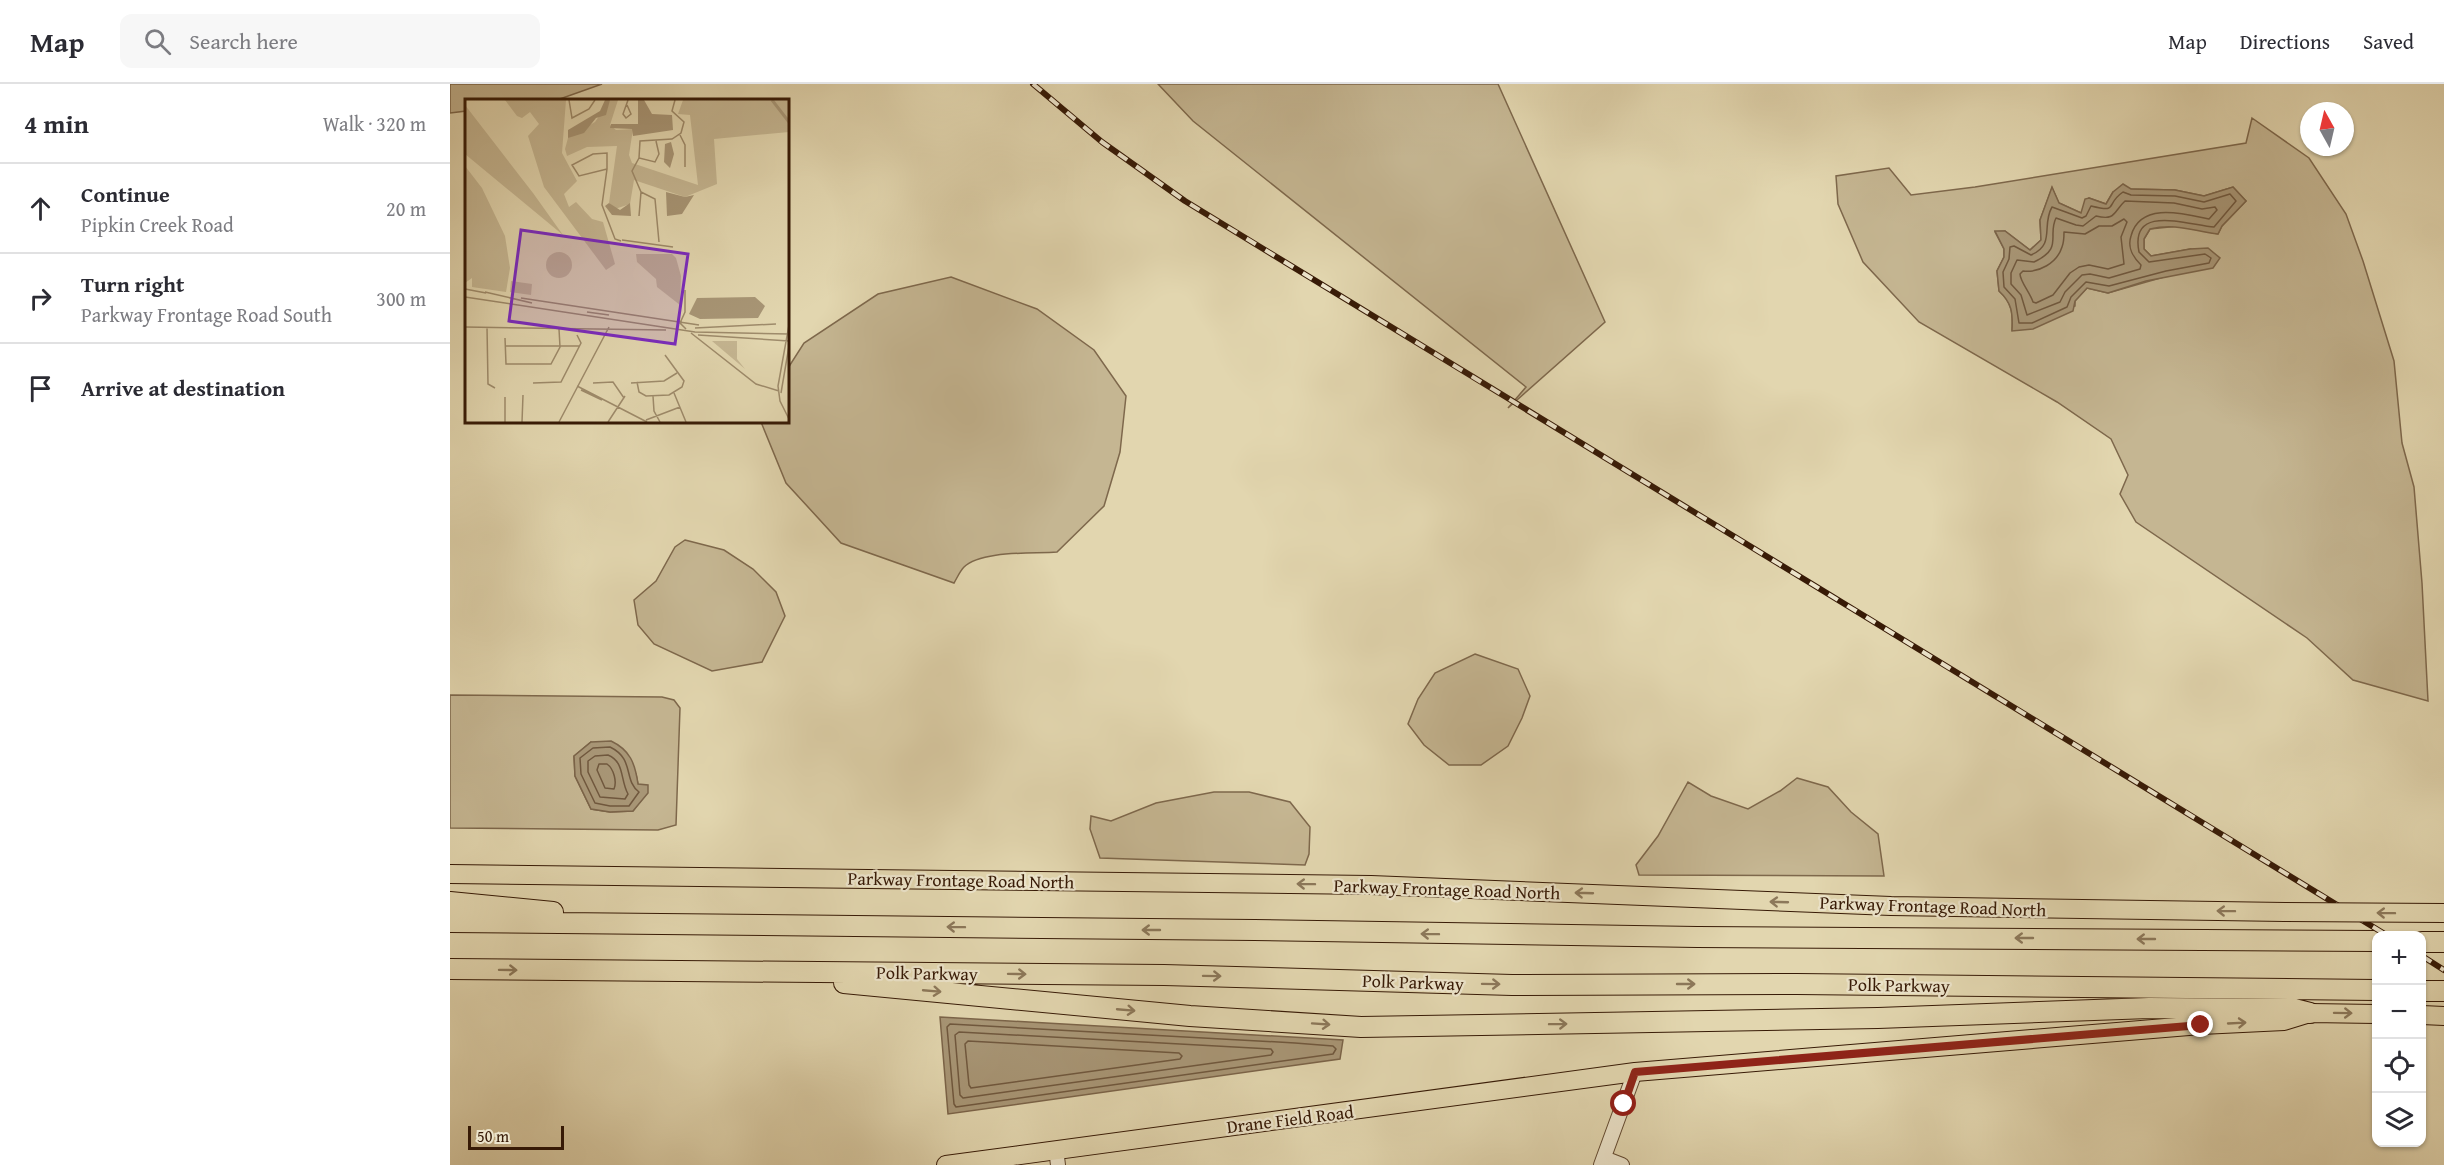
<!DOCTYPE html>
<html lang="en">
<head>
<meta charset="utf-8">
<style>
	body { margin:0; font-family:"Gentium Book Plus",serif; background:#f7f7f7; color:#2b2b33 }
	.controls { position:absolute; right:18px; bottom:18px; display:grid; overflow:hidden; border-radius:12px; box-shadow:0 2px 4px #0004 }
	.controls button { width:54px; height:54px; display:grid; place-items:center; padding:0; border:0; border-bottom:2px solid #e1e1e2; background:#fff; color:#2b2b33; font:30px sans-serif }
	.compass { position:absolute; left:1850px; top:18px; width:54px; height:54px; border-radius:50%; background:#fff; box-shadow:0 2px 4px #0004; rotate:352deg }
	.scale { position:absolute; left:18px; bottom:15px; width:96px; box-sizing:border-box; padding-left:6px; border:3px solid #371a06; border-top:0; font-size:16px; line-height:21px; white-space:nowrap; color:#371a06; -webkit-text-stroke:4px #ece4cb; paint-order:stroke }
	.stop { position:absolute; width:18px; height:18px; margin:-14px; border:4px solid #8f2418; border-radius:50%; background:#fff }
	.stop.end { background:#8f2418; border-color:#fff; box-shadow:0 2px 6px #0008 }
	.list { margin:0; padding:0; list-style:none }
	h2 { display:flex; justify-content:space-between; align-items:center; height:78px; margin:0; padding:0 24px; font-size:26px }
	h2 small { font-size:20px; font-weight:400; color:#7c7c81 }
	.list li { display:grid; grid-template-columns:39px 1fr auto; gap:18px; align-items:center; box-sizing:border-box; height:90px; padding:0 24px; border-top:2px solid #e1e1e2 }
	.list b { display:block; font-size:22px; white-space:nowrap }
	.list p { margin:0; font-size:20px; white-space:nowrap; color:#7c7c81 }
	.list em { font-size:20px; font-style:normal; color:#7c7c81 }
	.icon { flex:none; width:33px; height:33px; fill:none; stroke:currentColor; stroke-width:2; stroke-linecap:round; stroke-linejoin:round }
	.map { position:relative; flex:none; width:1994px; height:1081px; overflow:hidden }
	header { display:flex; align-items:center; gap:36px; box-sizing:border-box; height:84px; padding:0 30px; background:#fff; border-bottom:2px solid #e1e1e2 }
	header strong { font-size:28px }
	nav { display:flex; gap:33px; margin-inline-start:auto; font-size:21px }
	.search { width:420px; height:54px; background:#f7f7f7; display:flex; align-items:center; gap:15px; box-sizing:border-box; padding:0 21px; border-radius:12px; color:#7c7c81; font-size:22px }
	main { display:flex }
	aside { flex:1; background:#fff }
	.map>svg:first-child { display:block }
</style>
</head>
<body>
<header>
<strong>Map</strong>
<div class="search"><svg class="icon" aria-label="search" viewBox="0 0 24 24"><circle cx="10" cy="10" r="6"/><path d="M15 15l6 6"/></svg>Search here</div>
<nav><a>Map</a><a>Directions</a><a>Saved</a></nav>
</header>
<main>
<aside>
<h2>4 min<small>Walk · 320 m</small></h2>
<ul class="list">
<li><svg class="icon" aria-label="ahead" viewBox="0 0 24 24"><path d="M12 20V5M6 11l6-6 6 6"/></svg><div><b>Continue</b><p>Pipkin Creek Road</p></div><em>20 m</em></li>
<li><svg class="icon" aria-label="right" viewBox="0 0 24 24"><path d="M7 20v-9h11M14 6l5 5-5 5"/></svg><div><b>Turn right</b><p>Parkway Frontage Road South</p></div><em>300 m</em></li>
<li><svg class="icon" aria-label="arrive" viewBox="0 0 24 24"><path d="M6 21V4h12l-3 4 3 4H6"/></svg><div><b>Arrive at destination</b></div></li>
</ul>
</aside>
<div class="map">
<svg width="1994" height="1081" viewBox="0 0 1994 1081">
	<rect width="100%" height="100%" fill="#e2d6af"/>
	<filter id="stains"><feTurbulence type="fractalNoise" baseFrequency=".00333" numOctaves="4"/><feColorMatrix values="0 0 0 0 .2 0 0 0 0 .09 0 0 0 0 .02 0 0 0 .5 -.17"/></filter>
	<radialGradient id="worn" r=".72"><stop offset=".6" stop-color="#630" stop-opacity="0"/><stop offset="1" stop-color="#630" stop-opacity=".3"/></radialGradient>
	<path fill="#c5b692" stroke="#7e684c" stroke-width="1.5" fill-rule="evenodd" d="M 0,0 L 152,0 L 107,16 L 16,16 L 16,27 L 0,29 Z
		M 708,0 L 1048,0 L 1155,238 L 1058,324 L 1076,303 L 743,37 Z
		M 1802,34 L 1859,74 L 1896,130 L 1913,177 L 1944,277 L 1952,359 L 1964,403 L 1972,499 L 1978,617 L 1903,596 L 1857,554 L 1686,438 L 1670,410 L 1678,391 L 1661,355 L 1607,318 L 1469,238 L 1413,178 L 1388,120 L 1386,92 L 1439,84 L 1461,111 L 1525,103 L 1796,59 ZM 1783,103 L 1796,117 L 1772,142 L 1768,150 L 1729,142 L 1700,145 L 1694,155 L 1694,165 L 1701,172 L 1740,165 L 1717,192 L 1658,209 L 1637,204 L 1625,217 L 1625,222 L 1562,246 C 1563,228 1562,219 1549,207 L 1547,187 L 1554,173 L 1554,165 L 1545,148 L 1555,147 L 1580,166 L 1591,156 L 1590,136 L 1602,104 L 1609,119 L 1631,129 L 1639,114 L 1656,120 L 1663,108 L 1681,105 L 1725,106 L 1754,112 Z
		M 501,193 L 587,225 L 644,266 L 676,312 L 670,368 L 654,422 L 607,468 C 584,470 531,466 514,483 C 510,487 507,494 504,499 L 391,459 L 336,399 L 311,338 L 338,338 L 338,284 L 354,259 L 428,210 Z
		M 235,456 L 274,466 L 303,485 L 326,508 L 335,532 L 312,578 L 262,587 L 204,560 L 188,541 L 184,516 L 206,497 L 225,463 Z
		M 1025,570 L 1068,585 L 1080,612 L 1072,634 L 1058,662 L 1031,681 L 999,681 L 974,661 L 958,640 L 968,615 L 985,589 Z
		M 0,611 L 212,613 L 224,616 L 230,624 L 226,741 L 208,746 L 0,744 ZM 141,658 L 186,690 L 188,700 L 195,711 L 183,727 L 160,728 L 141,725 L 125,692 L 124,672 Z
		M 1347,694 L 1378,703 L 1401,728 L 1428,750 L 1434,792 L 1189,791 L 1186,781 L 1208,752 L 1238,698 L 1261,712 L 1298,725 L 1330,707 Z
		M 764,708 L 799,708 L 840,718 L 860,743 L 859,770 L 855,781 L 650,774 L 640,745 L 641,732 L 661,737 L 706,719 Z"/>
	<path fill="#a89676" stroke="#7b6449" stroke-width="1.5" d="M 1673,100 L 1681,105 L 1725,106 L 1754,112 L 1783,103 L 1796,117 L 1772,142 L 1768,150 C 1743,147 1726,139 1700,145 L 1694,155 L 1694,165 L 1701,172 L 1740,165 L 1758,164 L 1770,174 L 1763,184 L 1696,197 L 1658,209 L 1637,204 L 1625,217 L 1623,227 L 1583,245 L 1562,247 C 1563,229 1562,219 1549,207 L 1547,187 L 1554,173 L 1554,165 L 1545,147 L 1555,147 L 1580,166 L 1591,156 L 1590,136 L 1602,103 L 1609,119 L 1631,129 L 1635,115 L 1639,114 L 1656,120 L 1663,108 Z
		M 161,657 C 180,666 185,679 188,700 L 198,701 L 198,709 L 183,727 L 160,728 L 141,725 L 125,692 L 124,672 L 141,658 Z
		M 490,933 L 893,956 L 890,975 L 498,1030 Z"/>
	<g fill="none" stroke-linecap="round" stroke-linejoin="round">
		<path stroke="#70583e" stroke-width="1.5" d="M 1673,108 L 1681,111 L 1725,112 L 1754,118 L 1780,110 L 1786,117 L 1764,143 C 1741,142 1679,118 1689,168 L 1699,178 L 1755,170 L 1761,174 L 1759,179 L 1716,187 L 1659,202 L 1636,198 L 1621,213 L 1617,223 L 1582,239 L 1569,239 L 1565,215 L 1554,203 L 1553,188 L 1559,175 L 1560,163 L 1564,162 L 1581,171 C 1606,160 1591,142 1602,123 L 1632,134 L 1636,132 L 1641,122 C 1670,129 1654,121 1673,108 Z
			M 1675,117 L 1724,119 L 1752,125 L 1765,123 L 1767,126 L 1759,135 C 1735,130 1690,117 1681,152 C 1677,164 1683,173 1691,181 L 1690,185 L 1659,194 L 1640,190 L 1632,191 L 1615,208 L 1610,218 L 1577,231 L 1571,211 L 1561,200 L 1561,189 L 1567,176 L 1584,178 C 1614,164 1597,152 1606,134 L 1626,141 L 1633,142 L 1646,132 C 1666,137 1663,128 1675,117 Z
			M 1674,135 L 1677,138 L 1671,153 L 1674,180 L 1658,185 L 1639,181 L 1629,183 L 1620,189 L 1603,211 L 1586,219 L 1583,218 C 1580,209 1570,197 1570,190 L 1573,187 C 1589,189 1607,179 1612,163 C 1614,158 1614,153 1614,148 L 1635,150 L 1649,142 L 1662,142 Z
			M 160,663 C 185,675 173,696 189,708 L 179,722 L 160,722 L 145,719 L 131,690 L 130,674 L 143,664 Z
			M 158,671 C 175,678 170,696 178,710 L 175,715 L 150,713 L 138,688 L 138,677 L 145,672 Z
			M 149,680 L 157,680 C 164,685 167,698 164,705 L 155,704 L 147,686 Z
			M 500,940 L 845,959 L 883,962 L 886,965 L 883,970 L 506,1023 L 504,1020 L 497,943 Z
			M 509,948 L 821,965 L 823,968 L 821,971 L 513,1014 L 510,1011 L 505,951 Z
			M 518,957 L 729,969 L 732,972 L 730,975 L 521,1004 L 519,1001 L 515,960 Z"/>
		<defs>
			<path id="minor" d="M 606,1065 L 608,1081
				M 1154,1074 L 1172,1081
				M 1151,1081 L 1185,988"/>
			<path id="major" d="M 0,790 L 921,801 L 1441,822 L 1835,828
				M 1972,931 L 1994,932
				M 496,1081 L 1185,988 L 1751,941 L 1834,937 L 1860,929 L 1926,930"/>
			<path id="highway" d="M 0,818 L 103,828
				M 0,838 L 804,846 L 1247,853 L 1926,857
				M 1972,858 L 1994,858
				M 0,885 L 714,891 L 1062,901 L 1347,900 L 1926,906
				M 394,899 L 740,932 L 911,943 L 1428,934 L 1699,924 L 1844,925 L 1860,929
				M 1972,907 L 1994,907"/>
		</defs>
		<use href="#minor" stroke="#624930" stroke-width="16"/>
		<use href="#major" stroke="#371a06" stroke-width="20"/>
		<use href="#highway" stroke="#371a06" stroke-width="22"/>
		<use href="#minor" stroke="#ece4cb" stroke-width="14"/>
		<use href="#major" stroke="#e2d6af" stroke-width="18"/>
		<use href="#highway" stroke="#e2d6af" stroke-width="20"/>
		<defs>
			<path id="rail" d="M 583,0 L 652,58 L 735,117 L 1938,852
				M 1972,872 L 1994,886"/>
		</defs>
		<use href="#rail" stroke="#371a06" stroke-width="6"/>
		<use href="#rail" stroke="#ece4cb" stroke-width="4" stroke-dasharray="11" stroke-linecap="butt"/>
		<defs>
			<path id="major-bridge" d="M 1835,828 L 1994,829"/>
		</defs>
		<use href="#major-bridge" stroke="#371a06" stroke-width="20" stroke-linecap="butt"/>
		<use href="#major-bridge" stroke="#e2d6af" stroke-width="18"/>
	</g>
	<defs><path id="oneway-shaft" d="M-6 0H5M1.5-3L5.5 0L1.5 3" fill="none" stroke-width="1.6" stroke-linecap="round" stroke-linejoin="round" transform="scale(1.5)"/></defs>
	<g stroke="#8c785a">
		<use href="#oneway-shaft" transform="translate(856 800) rotate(-179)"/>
		<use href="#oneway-shaft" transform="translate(1134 809) rotate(-178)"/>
		<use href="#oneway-shaft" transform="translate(1329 818) rotate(-178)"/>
		<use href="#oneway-shaft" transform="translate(1776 827) rotate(-179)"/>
		<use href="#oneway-shaft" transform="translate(1936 829) rotate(-179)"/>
		<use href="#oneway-shaft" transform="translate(506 843) rotate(-179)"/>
		<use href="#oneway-shaft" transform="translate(701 846) rotate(-180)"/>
		<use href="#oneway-shaft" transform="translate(980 850) rotate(-179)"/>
		<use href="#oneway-shaft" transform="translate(1574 854) rotate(-180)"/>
		<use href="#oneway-shaft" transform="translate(1696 855) rotate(-180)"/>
		<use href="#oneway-shaft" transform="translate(58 886) rotate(1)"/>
		<use href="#oneway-shaft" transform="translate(567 890) rotate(1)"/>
		<use href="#oneway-shaft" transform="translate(762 892) rotate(1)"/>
		<use href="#oneway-shaft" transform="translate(1041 900) rotate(1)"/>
		<use href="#oneway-shaft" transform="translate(1236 900)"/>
		<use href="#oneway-shaft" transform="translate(482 907) rotate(5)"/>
		<use href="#oneway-shaft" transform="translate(676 926) rotate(5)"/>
		<use href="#oneway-shaft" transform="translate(1893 929) rotate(1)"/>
		<use href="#oneway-shaft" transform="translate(1787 939) rotate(-3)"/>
		<use href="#oneway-shaft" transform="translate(871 940) rotate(4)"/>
		<use href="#oneway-shaft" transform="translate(1108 940) rotate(-1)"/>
	</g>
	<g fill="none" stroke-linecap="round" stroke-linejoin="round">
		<path stroke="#8f2418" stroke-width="8" d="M 1174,1020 L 1185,988 L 1751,941"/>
	</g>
	<g text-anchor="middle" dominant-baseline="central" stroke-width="4.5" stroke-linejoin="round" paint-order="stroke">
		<g font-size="18" fill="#371a06" stroke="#ece4cb">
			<text transform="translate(511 796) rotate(1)">Parkway Frontage Road North</text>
			<text transform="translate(997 805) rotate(2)">Parkway Frontage Road North</text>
			<text transform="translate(1483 822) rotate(2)">Parkway Frontage Road North</text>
			<text transform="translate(477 889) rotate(1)">Polk Parkway</text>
			<text transform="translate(963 898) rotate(2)">Polk Parkway</text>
			<text transform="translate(1449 901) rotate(1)">Polk Parkway</text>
			<text transform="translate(840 1035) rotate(-7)">Drane Field Road</text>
		</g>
	</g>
	<g transform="translate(15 15)">
		<rect width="324" height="324" fill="#e2d6af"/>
		<path d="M 40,1 L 101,1 L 97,54 L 112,82 L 99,95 L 104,108 L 111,103 L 127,120 L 138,123 L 150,165 L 141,171 L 79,88 L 63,37 L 74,25 L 65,13 L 57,19 L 52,17 ZM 145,1 L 153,1 L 145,26 L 151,31 L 168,30 L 164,56 L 167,64 L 233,86 L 225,16 L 213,15 L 218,1 L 324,1 L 324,33 L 249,40 L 252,85 L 220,98 L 169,81 L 165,105 L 150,110 L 144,104 L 152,47 L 122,48 L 102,57 L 100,50 L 103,39 L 130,23 ZM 0,6 L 68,94 L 98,136 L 0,55 ZM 0,67 L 17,89 L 40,137 L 45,169 L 41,193 L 7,188 L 7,179 L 0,184 ZM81 166a13 13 0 1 1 26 0a13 13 0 1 1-26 0ZM 171,155 L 207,155 L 211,159 L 216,177 L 215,206 L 192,188 L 191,180 L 172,163 ZM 46,182 L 67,185 L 66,196 L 45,193 ZM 247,242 L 272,242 L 272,260 L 280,270 Z" fill="#c5b692"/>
		<path d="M 140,1 L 145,1 L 141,16 L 131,19 L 119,34 L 103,39 L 103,31 L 135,12 ZM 173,1 L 179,1 L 187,15 L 207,16 L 208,31 L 168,37 L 167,30 L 145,29 L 146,25 L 173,25 ZM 206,43 L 209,55 L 205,69 L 199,63 L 200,45 ZM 201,93 L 220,98 L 229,96 L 217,115 L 202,117 ZM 144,104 L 155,111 L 165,104 L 166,117 L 147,116 L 140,107 ZM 290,198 L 300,207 L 293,219 L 235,220 L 224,215 L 232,199 Z" fill="#a89676"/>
		<path fill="none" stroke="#a89676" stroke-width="3" d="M 307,1 L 324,23"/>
		<path fill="none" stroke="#9e8b6b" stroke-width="1.5" d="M 104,1 L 107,19 L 124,10 L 130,1M 162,6 L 166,15 L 161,19 L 158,15 L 163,1M 215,36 L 220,46 L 220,68M 191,42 L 194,55 L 190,63 L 174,59 L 175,42 L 207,40 L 216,34 L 219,23 L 207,12 L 210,1M 174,59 L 167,72 L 176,93M 142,70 L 114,77 L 107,66 L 128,55 L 142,54 L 142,70 L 137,106 L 150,140 L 156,142M 176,93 L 190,100 L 194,143M 174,117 L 176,93M 157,141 L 208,148M 0,190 L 21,194M 220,191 L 220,213 L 215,224 L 221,230M 20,193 L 67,204M 0,198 L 230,233 L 324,235M 56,199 L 234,226M 122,213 L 144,216M 324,226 L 313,287 L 315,302 L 324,320M 0,228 L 201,231M 22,228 L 23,285 L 30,289M 230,229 L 311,225M 226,234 L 291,285 L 314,292M 233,236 L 324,242M 40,239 L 41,265 L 86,265 L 95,248 L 94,230M 40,247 L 115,247M 172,283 L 174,293 L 181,297 L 204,296 L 217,288 L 219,282 L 200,256M 68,284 L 96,283 L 116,244 L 112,236M 128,284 L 148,283 L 159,299M 166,284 L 199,282 L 212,274M 112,287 L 182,323M 116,291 L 137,301M 209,294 L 221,323M 316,294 L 324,247M 188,297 L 189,312 L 195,323M 40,298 L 40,323M 181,321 L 215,308M 57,323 L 58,296M 94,323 L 144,228M 143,323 L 160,297"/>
		<path fill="#7b2cbf" fill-opacity="0.15" stroke="#7b2cbf" stroke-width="3" d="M 56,131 L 223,155 L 210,245 L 44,222 Z"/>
		<rect width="324" height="324" fill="none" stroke="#371a06" stroke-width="3"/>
	</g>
	<rect width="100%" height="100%" filter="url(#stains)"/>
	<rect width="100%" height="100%" fill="url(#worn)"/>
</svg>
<div class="controls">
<button>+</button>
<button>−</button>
<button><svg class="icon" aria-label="locate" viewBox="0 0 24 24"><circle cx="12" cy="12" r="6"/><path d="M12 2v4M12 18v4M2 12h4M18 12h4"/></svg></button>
<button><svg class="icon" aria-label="layers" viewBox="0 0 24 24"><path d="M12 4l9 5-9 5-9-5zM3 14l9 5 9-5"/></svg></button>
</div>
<svg class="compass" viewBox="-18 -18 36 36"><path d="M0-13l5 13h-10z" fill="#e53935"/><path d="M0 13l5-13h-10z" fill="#7c7c81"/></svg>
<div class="scale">50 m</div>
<div class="stop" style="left:1174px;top:1020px"></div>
<div class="stop end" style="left:1751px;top:941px"></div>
</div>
</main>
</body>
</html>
